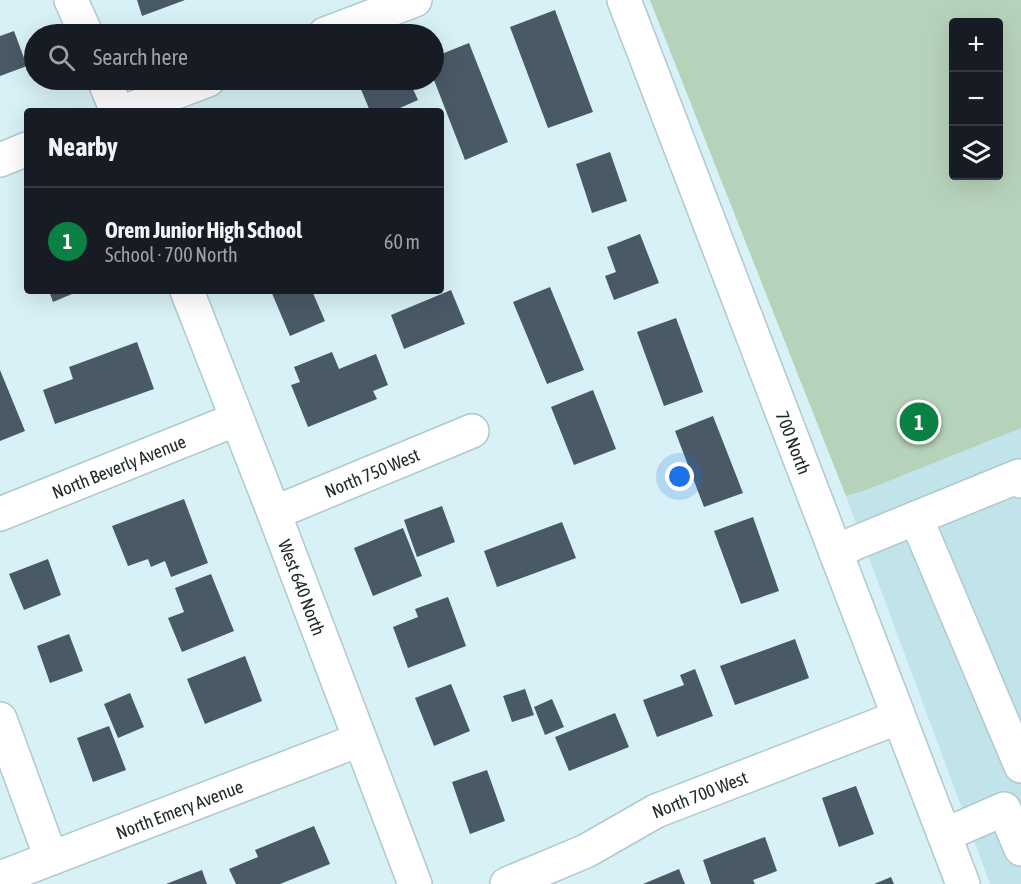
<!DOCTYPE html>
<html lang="en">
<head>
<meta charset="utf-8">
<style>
	body { margin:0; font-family:"Asap Condensed",sans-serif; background:#20242c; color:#f1f3f6 }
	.controls { position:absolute; right:18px; top:18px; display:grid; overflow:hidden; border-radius:6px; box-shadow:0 6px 24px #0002 }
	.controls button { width:54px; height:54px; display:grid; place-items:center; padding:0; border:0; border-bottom:2px solid #363941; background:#171b24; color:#f1f3f6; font:30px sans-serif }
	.you { position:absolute; left:680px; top:477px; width:21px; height:21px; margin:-15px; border:4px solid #fff; border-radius:50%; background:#1a73e8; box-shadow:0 0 0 9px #1a73e833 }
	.badge { display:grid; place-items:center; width:39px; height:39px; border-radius:50%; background:#0b8043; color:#fff; font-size:20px; font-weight:700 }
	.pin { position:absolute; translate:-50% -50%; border:3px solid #fff; box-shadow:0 2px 6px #0006 }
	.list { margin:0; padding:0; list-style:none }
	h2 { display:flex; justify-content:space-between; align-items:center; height:78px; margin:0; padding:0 24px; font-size:26px }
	h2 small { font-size:20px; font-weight:400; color:#9ea1a6 }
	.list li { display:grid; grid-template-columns:39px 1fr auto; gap:18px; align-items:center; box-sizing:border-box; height:108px; padding:0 24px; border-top:2px solid #363941 }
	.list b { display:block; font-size:22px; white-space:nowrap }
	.list p { margin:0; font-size:20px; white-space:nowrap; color:#9ea1a6 }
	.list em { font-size:20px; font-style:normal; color:#9ea1a6 }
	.icon { flex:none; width:33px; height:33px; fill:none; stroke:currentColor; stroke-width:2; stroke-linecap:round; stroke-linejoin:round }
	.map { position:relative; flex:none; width:1021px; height:884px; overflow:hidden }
	.search { position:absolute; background:#171b24; box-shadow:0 6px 24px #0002; left:24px; top:24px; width:420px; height:66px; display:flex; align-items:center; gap:15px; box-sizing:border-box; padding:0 21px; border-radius:33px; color:#9ea1a6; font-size:22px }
	.panel { position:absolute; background:#171b24; box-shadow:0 6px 24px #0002; left:24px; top:108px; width:420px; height:186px; border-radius:6px }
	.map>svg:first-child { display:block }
</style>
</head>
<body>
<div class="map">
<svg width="1021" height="884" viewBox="0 0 1021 884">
	<rect width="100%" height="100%" fill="#d7f1f6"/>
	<path fill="#c1e4eb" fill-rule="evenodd" d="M 650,0 L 1021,0 L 1021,884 L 990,884 L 846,496 ZM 954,22 L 998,22 L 998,176 L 954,176 Z"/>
	<path fill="#b7d2ba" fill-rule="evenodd" d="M 650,0 L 1021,0 L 1021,428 L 866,490 L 846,496 ZM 998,22 L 998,176 L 954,176 L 954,22 Z"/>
	<path fill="#4a5966" d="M 137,0 L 185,0 L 142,16 Z
		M 555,10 L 593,112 L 548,128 L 510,27 Z
		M 14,31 L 27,66 L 0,76 L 0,36 Z
		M 469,43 L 508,142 L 465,160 L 434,80 L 434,57 Z
		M 377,80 L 409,80 L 418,100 L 393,111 L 370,111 L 360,87 Z
		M 610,152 L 627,201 L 592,213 L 576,164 Z
		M 640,234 L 659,283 L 614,300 L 605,276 L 616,272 L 607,247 Z
		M 550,287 L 584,370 L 547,384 L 513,302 Z
		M 451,290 L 465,324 L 404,349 L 391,315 Z
		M 49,291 L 79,291 L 53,302 Z
		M 271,291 L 312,291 L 325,321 L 290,336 Z
		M 676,318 L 703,392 L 664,406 L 637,332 Z
		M 137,342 L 154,389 L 55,424 L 43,390 L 73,379 L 69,367 Z
		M 332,352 L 339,369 L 376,354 L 388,385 L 373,391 L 377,399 L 308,427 L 291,385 L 300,382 L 294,367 Z
		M 0,370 L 25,431 L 0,441 Z
		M 593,390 L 616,449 L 574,465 L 551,407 Z
		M 713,416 L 743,493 L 704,507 L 675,431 Z
		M 184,499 L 208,563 L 171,577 L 165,561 L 151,567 L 148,559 L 128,566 L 112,526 Z
		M 442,506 L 455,542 L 417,557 L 404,520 Z
		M 753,517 L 779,591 L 741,604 L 714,531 Z
		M 562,522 L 576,558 L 497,587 L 484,551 Z
		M 403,528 L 422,576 L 373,596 L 354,548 Z
		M 48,559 L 61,595 L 24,610 L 9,574 Z
		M 211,574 L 234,631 L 182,652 L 168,618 L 184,612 L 175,588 Z
		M 448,597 L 466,646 L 408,668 L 393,627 L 418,617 L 415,609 Z
		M 69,634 L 83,671 L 50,683 L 37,646 Z
		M 795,639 L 809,678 L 735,705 L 720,666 Z
		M 245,656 L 262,701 L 205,724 L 187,679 Z
		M 695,669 L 713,716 L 657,737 L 643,700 L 684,685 L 680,675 Z
		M 451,684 L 470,731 L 434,746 L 415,698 Z
		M 525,689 L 534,715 L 512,722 L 503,696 Z
		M 130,693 L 144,727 L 118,738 L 104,704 Z
		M 552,699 L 564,727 L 545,735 L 534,707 Z
		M 615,713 L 629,747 L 569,771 L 555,737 Z
		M 109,726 L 126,770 L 93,782 L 77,738 Z
		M 487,770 L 505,821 L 470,834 L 452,782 Z
		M 856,786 L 874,834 L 839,847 L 822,798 Z
		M 314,826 L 330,864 L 280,884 L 236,884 L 229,869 L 258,857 L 255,850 Z
		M 765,837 L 777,871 L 753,880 L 755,884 L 711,884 L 703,860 Z
		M 679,869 L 685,884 L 643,884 Z
		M 202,870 L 207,884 L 166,884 Z
		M 891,877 L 894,884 L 874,884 Z"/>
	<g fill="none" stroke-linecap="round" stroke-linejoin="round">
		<defs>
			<g id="minor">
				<path d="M 71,0 L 86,34"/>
				<path id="s1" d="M 624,0 L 963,884"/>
				<path d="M 325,34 L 415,0"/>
				<path d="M 104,80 L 117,111"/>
				<path d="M 126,111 L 208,80"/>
				<path d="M 0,160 L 27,149"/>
				<path id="s2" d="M 187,291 L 274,513 L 415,884"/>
				<path id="s3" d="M 274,513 L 472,431"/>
				<path id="s4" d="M 0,514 L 237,419"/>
				<path d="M 916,518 L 1019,476 L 1021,481"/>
				<path d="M 836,553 L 855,543 L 916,518 L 1021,766"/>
				<path d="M 0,719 L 51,858"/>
				<path d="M 944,834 L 963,827 L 1004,809 L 1021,849"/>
				<path id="s5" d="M 0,878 L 359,740"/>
				<path id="s6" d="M 507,884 L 586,851 L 656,811 L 899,717"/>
			</g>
		</defs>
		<use href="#minor" stroke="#afc9ce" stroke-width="36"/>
		<use href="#minor" stroke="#fff" stroke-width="33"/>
	</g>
	<g text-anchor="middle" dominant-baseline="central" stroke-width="6" stroke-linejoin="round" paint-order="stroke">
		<g font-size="18" fill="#202a2c" stroke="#fff">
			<text stroke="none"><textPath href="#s1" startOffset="474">700 North</textPath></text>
			<text stroke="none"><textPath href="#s4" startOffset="128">North Beverly Avenue</textPath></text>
			<text stroke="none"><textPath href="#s3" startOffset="106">North 750 West</textPath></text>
			<text stroke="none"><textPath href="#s2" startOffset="318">West 640 North</textPath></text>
			<text stroke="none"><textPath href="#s6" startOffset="213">North 700 West</textPath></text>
			<text stroke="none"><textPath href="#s5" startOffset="192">North Emery Avenue</textPath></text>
		</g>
	</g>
</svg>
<div class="controls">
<button>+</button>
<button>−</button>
<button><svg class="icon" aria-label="layers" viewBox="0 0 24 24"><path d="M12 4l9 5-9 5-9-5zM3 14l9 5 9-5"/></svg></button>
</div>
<div class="you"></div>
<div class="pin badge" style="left:919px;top:422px">1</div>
<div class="search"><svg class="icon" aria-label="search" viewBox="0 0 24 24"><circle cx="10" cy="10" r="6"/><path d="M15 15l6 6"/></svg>Search here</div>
<section class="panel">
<h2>Nearby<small></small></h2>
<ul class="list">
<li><span class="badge">1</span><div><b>Orem Junior High School</b><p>School · 700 North</p></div><em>60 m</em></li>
</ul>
</section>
</div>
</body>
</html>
